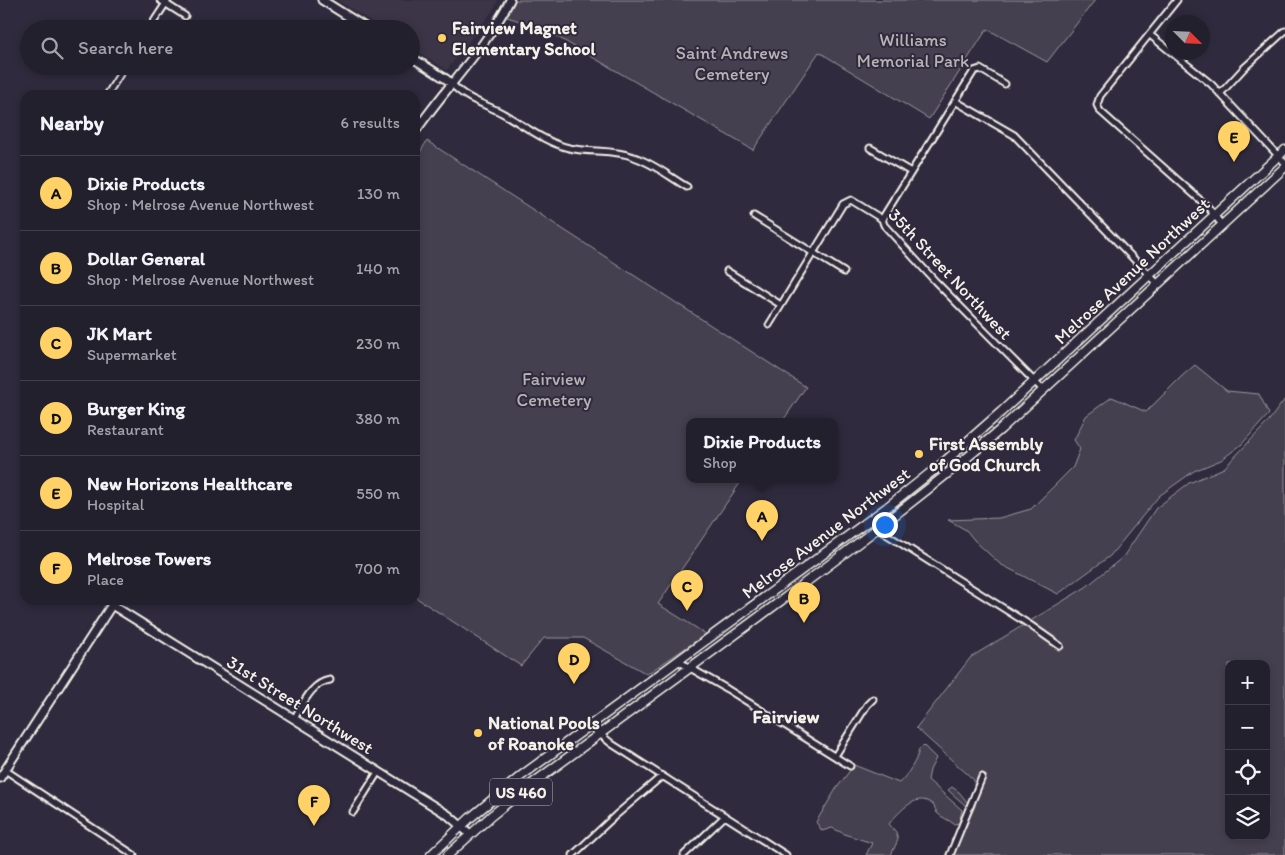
<!DOCTYPE html>
<html lang="en">
<head>
<meta charset="utf-8">
<style>
	body { margin:0; font-family:Itim,sans-serif; background:#2b2836; color:#f1f3f6 }
	.controls { position:absolute; right:15px; bottom:15px; display:grid; overflow:hidden; border-radius:10px; box-shadow:0 2px 8px #0003 }
	.controls button { width:45px; height:45px; display:grid; place-items:center; padding:0; border:0; border-bottom:1px solid #403e4a; background:#23202e; color:#f1f3f6; font:25px sans-serif }
	.compass { position:absolute; left:1165px; top:15px; width:45px; height:45px; border-radius:50%; background:#23202e; box-shadow:0 2px 8px #0003; rotate:114deg }
	.you { position:absolute; left:884px; top:524px; width:18px; height:18px; margin:-12px; border:4px solid #fff; border-radius:50%; background:#1a73e8; box-shadow:0 0 0 8px #1a73e833 }
	.badge { display:grid; place-items:center; width:32px; height:32px; border-radius:50%; background:#ffd166; color:#111; font-size:16px; font-weight:700 }
	.pin { position:absolute; translate:-50% -41px; filter:drop-shadow(0 1px 2px #0008) }
	.pin::after { content:''; position:absolute; top:26px; width:18px; height:15px; background:inherit; clip-path:polygon(0 0,100% 0,50% 100%) }
	.popup { position:absolute; left:686px; top:418px; width:152px; height:65px; box-sizing:border-box; display:grid; place-content:center; border-radius:10px; background:#23202e; filter:drop-shadow(0 1px 4px #0005); font-size:16px; white-space:nowrap; color:#a3a3aa }
	.popup b { font-size:19px; color:#f1f3f6 }
	.popup::after { content:''; position:absolute; left:50%; top:100%; margin-left:-10px; border:10px solid transparent; border-top-color:#23202e }
	.list { margin:0; padding:0; list-style:none }
	h2 { display:flex; justify-content:space-between; align-items:center; height:65px; margin:0; padding:0 20px; font-size:21px }
	h2 small { font-size:16px; font-weight:400; color:#a3a3aa }
	.list li { display:grid; grid-template-columns:32px 1fr auto; gap:15px; align-items:center; box-sizing:border-box; height:75px; padding:0 20px; border-top:1px solid #403e4a }
	.list b { display:block; font-size:19px; white-space:nowrap }
	.list p { margin:0; font-size:16px; white-space:nowrap; color:#a3a3aa }
	.list em { font-size:16px; font-style:normal; color:#a3a3aa }
	.icon { flex:none; width:28px; height:28px; fill:none; stroke:currentColor; stroke-width:2; stroke-linecap:round; stroke-linejoin:round }
	.map { position:relative; flex:none; width:1285px; height:855px; overflow:hidden }
	.search { position:absolute; background:#23202e; box-shadow:0 2px 8px #0003; left:20px; top:20px; width:400px; height:55px; display:flex; align-items:center; gap:12px; box-sizing:border-box; padding:0 18px; border-radius:28px; color:#a3a3aa; font-size:19px }
	.panel { position:absolute; background:#23202e; box-shadow:0 2px 8px #0003; left:20px; top:90px; width:400px; height:515px; border-radius:15px }
	.map>svg:first-child { display:block }
</style>
</head>
<body>
<div class="map">
<svg width="1285" height="855" viewBox="0 0 1285 855">
	<rect width="100%" height="100%" fill="#2f2a3d"/>
	<filter id="ink" filterUnits="userSpaceOnUse"><feTurbulence type="fractalNoise" baseFrequency=".02" numOctaves="2"/><feDisplacementMap in="SourceGraphic" scale="10" xChannelSelector="R" yChannelSelector="G"/><feConvolveMatrix kernelMatrix="1 2 1 2 8 2 1 2 1" color-interpolation-filters="sRGB"/></filter>
	<g filter="url(#ink)">
		<path fill="#3b3647" d="M 337,0 L 498,0 L 493,10 L 447,70 L 411,47 L 411,29 L 383,29 Z"/>
		<path fill="#454050" stroke="#9c989c" fill-rule="evenodd" d="M 515,0 L 1095,0 L 1047,62 L 987,29 L 929,119 L 819,52 L 753,150 L 542,28 L 507,17 Z
			M 427,141 L 806,387 L 782,422 L 690,422 L 690,480 L 742,480 L 658,604 L 706,634 L 647,674 L 583,638 L 544,638 L 521,666 L 415,597 L 415,160 Z
			M 1195,365 L 1227,391 L 1259,394 L 1269,414 L 1241,445 L 1221,460 L 1194,471 L 1159,496 L 1110,556 L 1058,594 L 1000,564 L 975,541 L 966,530 L 948,520 L 999,518 L 1031,509 L 1073,467 L 1080,449 L 1074,440 L 1086,416 L 1112,397 L 1146,412 L 1182,376 Z
			M 1285,399 L 1285,855 L 953,855 L 975,806 L 974,780 L 916,728 L 971,657 L 1086,587 L 1123,557 L 1156,508 L 1189,483 L 1224,468 L 1267,423 ZM 1229,664 L 1266,664 L 1266,836 L 1229,836 Z
			M 924,746 L 936,758 L 930,770 L 928,780 L 962,810 L 959,823 L 954,824 C 949,820 941,817 937,813 C 936,811 935,808 934,806 C 918,789 899,812 889,824 L 896,832 L 898,840 L 891,855 L 866,855 L 872,843 L 847,835 L 832,828 L 822,831 L 816,822 L 836,789 L 854,765 L 899,783 C 908,774 917,761 919,749 Z
			M 952,787 L 959,792 L 968,803 L 966,806 L 949,791 L 948,790 Z"/>
		<g fill="none" stroke-linecap="round" stroke-linejoin="round">
			<defs>
				<path id="street" d="M 160,0 L 185,16
					M 1177,0 L 1100,96 L 1097,105 L 1100,111 L 1208,207 L 1222,225
					M 149,29 L 168,0
					M 1150,35 L 1211,84 L 1285,163
					M 452,84 C 465,99 485,104 502,113 C 524,125 544,142 569,148 C 591,153 613,149 634,157 C 653,163 670,177 687,187
					M 1220,94 L 1244,68 L 1285,31
					M 107,95 L 125,66
					M 955,101 L 1014,135 L 1158,284
					M 870,148 L 911,172
					M 754,216 L 844,272
					M 882,219 L 974,71 L 980,69 L 1005,84
					M 727,271 L 781,305
					M 769,325 L 843,204 L 851,200 L 882,219 L 884,225 L 935,281 L 1043,390
					M 869,520 L 878,529 L 1030,625 L 1060,646
					M 678,661 L 727,689 L 850,766
					M 294,719 C 303,704 311,683 330,680
					M 590,726 L 612,744 L 786,855
					M 835,756 L 867,705 L 873,699
					M 5,770 L 134,855
					M 353,812 L 378,772
					M 573,855 L 616,815 L 662,776
					M 684,855 L 725,816
					M 950,855 L 982,777"/>
				<path id="secondary" d="M 322,0 L 368,29
					M 411,57 L 446,79 L 452,84
					M 415,132 C 446,87 485,49 510,0
					M 112,605 L 448,815 L 470,834
					M 0,778 L 115,600"/>
				<path id="primary" d="M 431,855 L 470,818 L 521,776 L 886,508 L 944,462 L 1001,412 L 1285,150
					M 448,855 L 491,816 L 525,789 C 603,732 681,674 759,617 C 841,556 923,496 1001,429 L 1285,167"/>
			</defs>
			<use href="#street" stroke="#f4f1e8" stroke-width="9"/>
			<use href="#secondary" stroke="#f4f1e8" stroke-width="11"/>
			<use href="#primary" stroke="#f4f1e8" stroke-width="11"/>
			<use href="#street" stroke="#2f2a3d" stroke-width="5"/>
			<use href="#secondary" stroke="#2f2a3d" stroke-width="7"/>
			<use href="#primary" stroke="#2f2a3d" stroke-width="8"/>
		</g>
	</g>
	<g fill="#ffd166" stroke="#2f2a3d" stroke-width="2">
		<circle cx="442" cy="38" r="5"/>
		<circle cx="919" cy="454" r="5"/>
		<circle cx="478" cy="733" r="5"/>
	</g>
	<g text-anchor="middle" dominant-baseline="central" stroke-width="4" stroke-linejoin="round" paint-order="stroke">
		<rect fill="#2f2a3d" stroke="#b9b5b5" stroke-width="1" x="490" y="778.5" width="62" height="27" rx="4"/>
		<g font-size="16" font-weight="bold" fill="#f4f1e8">
			<text x="521" y="792">US 460</text>
		</g>
		<g font-size="18" font-weight="bold" fill="#f4f1e8" stroke="#2f2a3d" text-anchor="start">
			<text x="452" y="28">Fairview Magnet<tspan x="452" dy="21">Elementary School</tspan></text>
			<text x="929" y="444">First Assembly<tspan x="929" dy="21">of God Church</tspan></text>
			<text x="488" y="723">National Pools<tspan x="488" dy="21">of Roanoke</tspan></text>
		</g>
		<g font-size="18" fill="#b7b3b3" stroke="#2f2a3d">
			<text x="913" y="40">Williams<tspan x="913" dy="21">Memorial Park</tspan></text>
			<text x="732" y="53">Saint Andrews<tspan x="732" dy="21">Cemetery</tspan></text>
			<text x="554" y="379">Fairview<tspan x="554" dy="21">Cemetery</tspan></text>
		</g>
		<g font-size="18" fill="#f4f1e8" stroke="#2f2a3d">
			<text transform="translate(1132 271) rotate(-43)">Melrose Avenue Northwest</text>
			<text transform="translate(950 274) rotate(47)">35th Street Northwest</text>
			<text transform="translate(826 533) rotate(-37)">Melrose Avenue Northwest</text>
			<text transform="translate(300 705) rotate(32)">31st Street Northwest</text>
		</g>
		<g font-size="19" font-weight="bold" fill="#f4f1e8" stroke="#2f2a3d">
			<text x="786" y="716">Fairview</text>
		</g>
	</g>
</svg>
<div class="controls">
<button>+</button>
<button>−</button>
<button><svg class="icon" aria-label="locate" viewBox="0 0 24 24"><circle cx="12" cy="12" r="6"/><path d="M12 2v4M12 18v4M2 12h4M18 12h4"/></svg></button>
<button><svg class="icon" aria-label="layers" viewBox="0 0 24 24"><path d="M12 4l9 5-9 5-9-5zM3 14l9 5 9-5"/></svg></button>
</div>
<svg class="compass" viewBox="-18 -18 36 36"><path d="M0-13l5 13h-10z" fill="#e53935"/><path d="M0 13l5-13h-10z" fill="#a3a3aa"/></svg>
<div class="you"></div>
<div class="pin badge" style="left:762px;top:541px">A</div>
<div class="popup"><b>Dixie Products</b>Shop</div>
<div class="pin badge" style="left:804px;top:623px">B</div>
<div class="pin badge" style="left:687px;top:611px">C</div>
<div class="pin badge" style="left:574px;top:684px">D</div>
<div class="pin badge" style="left:1234px;top:162px">E</div>
<div class="pin badge" style="left:314px;top:826px">F</div>
<div class="search"><svg class="icon" aria-label="search" viewBox="0 0 24 24"><circle cx="10" cy="10" r="6"/><path d="M15 15l6 6"/></svg>Search here</div>
<section class="panel">
<h2>Nearby<small>6 results</small></h2>
<ul class="list">
<li><span class="badge">A</span><div><b>Dixie Products</b><p>Shop · Melrose Avenue Northwest</p></div><em>130 m</em></li>
<li><span class="badge">B</span><div><b>Dollar General</b><p>Shop · Melrose Avenue Northwest</p></div><em>140 m</em></li>
<li><span class="badge">C</span><div><b>JK Mart</b><p>Supermarket</p></div><em>230 m</em></li>
<li><span class="badge">D</span><div><b>Burger King</b><p>Restaurant</p></div><em>380 m</em></li>
<li><span class="badge">E</span><div><b>New Horizons Healthcare</b><p>Hospital</p></div><em>550 m</em></li>
<li><span class="badge">F</span><div><b>Melrose Towers</b><p>Place</p></div><em>700 m</em></li>
</ul>
</section>
</div>
</body>
</html>
